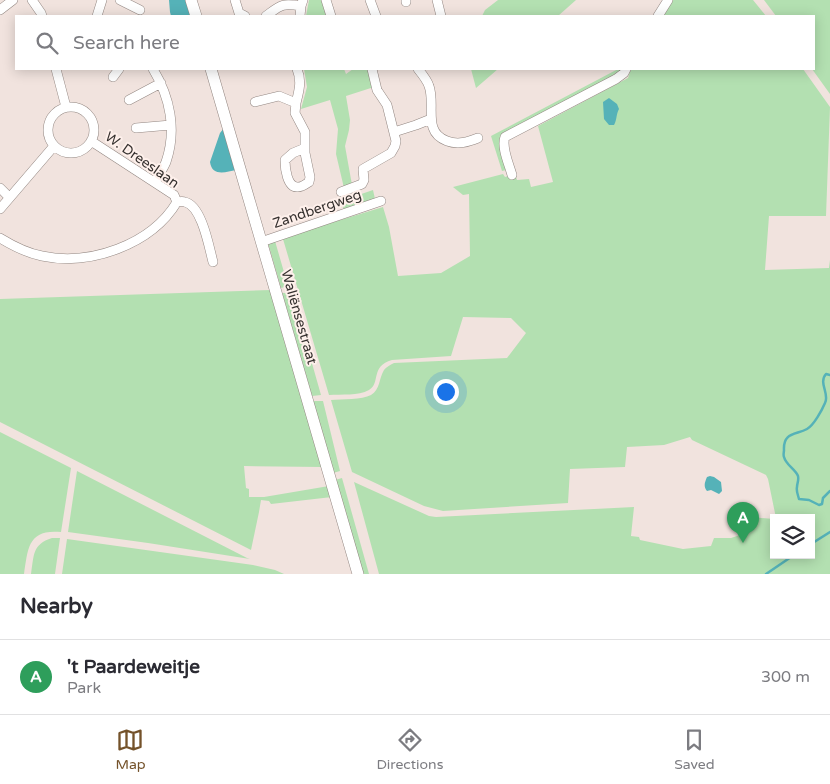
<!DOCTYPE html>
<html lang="en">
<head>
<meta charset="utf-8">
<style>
	body { margin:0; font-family:"Varela Round",sans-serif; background:#f2f2f3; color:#2b2b33 }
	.controls { position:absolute; right:15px; bottom:15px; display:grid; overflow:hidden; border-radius:0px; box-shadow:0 2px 12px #0003 }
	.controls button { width:45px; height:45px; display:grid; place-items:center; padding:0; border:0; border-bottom:1px solid #e1e1e2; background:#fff; color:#2b2b33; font:25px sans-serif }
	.you { position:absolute; left:445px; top:391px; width:18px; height:18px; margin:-12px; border:4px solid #fff; border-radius:50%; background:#1a73e8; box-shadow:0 0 0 8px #1a73e833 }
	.badge { display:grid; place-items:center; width:32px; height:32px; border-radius:50%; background:#74522a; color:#fff; font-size:16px; font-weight:700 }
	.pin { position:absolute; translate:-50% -41px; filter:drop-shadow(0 1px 2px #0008) }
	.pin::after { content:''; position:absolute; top:26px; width:18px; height:15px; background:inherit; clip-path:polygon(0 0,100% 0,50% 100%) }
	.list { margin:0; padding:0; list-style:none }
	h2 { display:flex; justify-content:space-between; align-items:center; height:65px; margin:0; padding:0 20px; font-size:21px }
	h2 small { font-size:16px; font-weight:400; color:#7c7c81 }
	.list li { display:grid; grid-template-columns:32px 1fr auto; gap:15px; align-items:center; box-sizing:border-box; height:75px; padding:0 20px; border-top:1px solid #e1e1e2 }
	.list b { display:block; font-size:19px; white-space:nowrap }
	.list p { margin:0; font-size:16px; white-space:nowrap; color:#7c7c81 }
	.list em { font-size:16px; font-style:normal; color:#7c7c81 }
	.icon { flex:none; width:28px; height:28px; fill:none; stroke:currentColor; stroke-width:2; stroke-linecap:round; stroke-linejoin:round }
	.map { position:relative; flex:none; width:830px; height:574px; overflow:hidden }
	.search { position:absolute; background:#fff; box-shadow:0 2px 12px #0003; left:15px; right:15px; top:15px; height:55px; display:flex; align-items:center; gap:12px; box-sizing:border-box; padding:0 18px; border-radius:0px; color:#7c7c81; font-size:19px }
	.sheet { height:140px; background:#fff }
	nav { display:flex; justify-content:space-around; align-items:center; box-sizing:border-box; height:70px; border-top:1px solid #e1e1e2; background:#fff; font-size:14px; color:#7c7c81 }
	nav a { display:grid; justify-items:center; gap:2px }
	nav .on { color:#74522a }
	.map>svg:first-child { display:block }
</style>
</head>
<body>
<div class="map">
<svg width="830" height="574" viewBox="0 0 830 574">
	<rect width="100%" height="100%" fill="#f1e3de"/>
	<path fill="#b3e0b1" d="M 309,0 L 324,0 L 329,16 L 306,16 Z
		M 498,0 L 576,0 L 558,16 L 482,16 L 485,10 Z
		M 672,0 L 753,0 L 766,16 L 662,16 Z
		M 764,0 L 830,0 L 830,94 L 812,69 L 814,69 L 814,16 L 776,16 Z
		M 304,69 L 344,69 L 346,74 L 353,69 L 370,69 L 374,87 L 346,96 L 350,120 L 349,130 L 345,146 L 352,185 L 344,188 L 336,154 L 338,129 L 330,100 L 301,109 L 307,87 Z
		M 471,69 L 498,69 L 476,88 Z
		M 618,69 L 624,69 L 621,74 L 505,137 L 510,169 L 502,171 L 491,136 Z
		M 631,69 L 803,69 L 830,107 L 826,216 L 769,216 L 765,270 L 829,268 L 830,260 L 830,574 L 379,574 L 354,482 L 429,516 L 436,517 L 634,507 L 631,536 L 639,537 L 640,540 L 683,549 L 711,546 L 714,538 L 731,538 L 746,533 L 751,517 L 774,519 L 774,555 L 811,555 L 811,518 L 776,518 L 768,479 L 766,475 L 692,440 L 690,437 L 664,445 L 627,447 L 625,467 L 570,469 L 568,503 L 443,511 L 424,506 L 352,472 L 331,400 C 342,399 362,400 371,395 C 380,390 379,378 384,370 C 386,367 390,365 394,363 L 507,358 L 526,333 L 511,318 L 463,317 L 451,356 L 392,360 C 370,366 381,383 369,390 C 358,396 342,394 329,395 L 283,239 L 301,232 L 383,207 L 389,227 L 398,276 L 441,273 L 470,256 L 469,194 L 463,195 L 453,187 L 503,174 L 505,177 L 515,174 L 517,180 L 529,179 L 531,187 L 553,182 L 538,126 L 628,78 Z
		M 373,190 L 375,199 L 344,210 L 341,201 Z
		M 275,241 L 288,286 L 281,288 L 268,243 Z
		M 271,290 L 323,467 L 244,466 L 246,488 L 249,489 L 249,497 L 264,497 L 329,486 L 332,497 L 271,504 L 269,501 L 261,500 L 259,512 L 251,550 L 0,422 L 0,299 Z
		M 282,293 L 292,293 L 321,395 L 312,396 Z
		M 313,401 L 323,401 L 340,471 L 333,473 Z
		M 0,432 L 71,468 L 61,532 C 28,529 28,548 24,574 L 0,574 Z
		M 77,471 L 247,558 L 250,559 L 148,543 L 68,532 Z
		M 342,478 L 369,574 L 362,574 L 335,480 Z
		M 52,538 L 60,538 L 55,574 L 31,574 C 34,556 32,544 52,538 Z
		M 67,539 L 253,565 L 275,570 L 284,574 L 62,574 Z"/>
	<path fill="#55b2b8" d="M 169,0 L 187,0 L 192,16 L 171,16 L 170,12 Z
		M 609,98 L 617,104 L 619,109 C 616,114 617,120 614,125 L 609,125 L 604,119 L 603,102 Z
		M 224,128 L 236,170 C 226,172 212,177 210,162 L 220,133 Z
		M 710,476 L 714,477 L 721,482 L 722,491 L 719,494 L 711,490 L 707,491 C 703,486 705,482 707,477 Z"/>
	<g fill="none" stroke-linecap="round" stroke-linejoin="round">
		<path stroke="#55b2b8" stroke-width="2.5" d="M 830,375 L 826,374 C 818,383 830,394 825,403 C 822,410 814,425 807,429 C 796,435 783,432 784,450 C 784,452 783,455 784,457 C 786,465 795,469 798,476 C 799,481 797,483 797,487 C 796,491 798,495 799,499 L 809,500 L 819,505 L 822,504 L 823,498 L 830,491
			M 811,544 L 830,532
			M 766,574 L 794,555"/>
		<defs>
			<path id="street" d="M 32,0 L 41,13 L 42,16
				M 120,0 L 140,10
				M 235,0 L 239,13 L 245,16
				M 326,0 L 331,16
				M 370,0 L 376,16
				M 406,0 L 406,2
				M 437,0 L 441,16
				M 0,10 L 13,0
				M 97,16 L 102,0
				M 266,16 C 281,5 281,3 301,6
				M 300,16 L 301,6 L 303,0
				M 658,16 L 668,0
				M 56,69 L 66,107
				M 153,69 C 170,97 177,130 166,162 C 163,169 158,176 155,182
				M 418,69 C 422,74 427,80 429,86 C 436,105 422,132 447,141 C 458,145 468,142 478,138
				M 113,77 L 119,69
				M 129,100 L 161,83
				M 255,102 L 279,96 L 296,103 C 299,91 302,81 297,69
				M 296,103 L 295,113 L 305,132 L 305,153 L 310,177 L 309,182 C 306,184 302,187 298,187 C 287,188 285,168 285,160 L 293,153 L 305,148
				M48 130a23 23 0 1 1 46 0a23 23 0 1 1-46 0Z
				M 136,128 L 171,125
				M 394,132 L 416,125 L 431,119
				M 512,175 C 509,164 501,147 505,137 L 616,79 L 624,73 L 626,69
				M 0,188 L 9,197
				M 341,192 L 362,184 L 364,180 L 363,169 L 391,153 L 395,146 L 396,141 L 387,105 L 377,90 L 372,69
				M 177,202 C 179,202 182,201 185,202 C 202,206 209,247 213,262
				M 0,209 L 54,146
				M 0,238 C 13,246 27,253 42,256 C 90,266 151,245 177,202 L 174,195 L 91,141
				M 261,242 L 381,201"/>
			<path id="secondary" d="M 191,0 L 196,16
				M 211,69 L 358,574"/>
		</defs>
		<use href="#street" stroke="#938782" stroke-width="10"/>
		<use href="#secondary" stroke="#938782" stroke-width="12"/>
		<use href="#street" stroke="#fff" stroke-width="9"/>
		<use href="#secondary" stroke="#fff" stroke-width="11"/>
	</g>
	<g text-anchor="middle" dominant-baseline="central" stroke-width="4" stroke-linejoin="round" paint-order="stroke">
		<g font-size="14" fill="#36312f" stroke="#fef0eb">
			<text transform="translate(142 160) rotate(35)">W. Dreeslaan</text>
			<text transform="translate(317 209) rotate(-19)">Zandbergweg</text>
			<text transform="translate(299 317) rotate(74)">Waliënsestraat</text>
		</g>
	</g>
</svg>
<div class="controls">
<button><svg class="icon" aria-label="layers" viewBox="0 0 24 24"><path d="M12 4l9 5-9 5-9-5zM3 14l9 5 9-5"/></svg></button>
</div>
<div class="you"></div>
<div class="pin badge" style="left:743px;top:543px;background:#2e9e5b">A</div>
<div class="search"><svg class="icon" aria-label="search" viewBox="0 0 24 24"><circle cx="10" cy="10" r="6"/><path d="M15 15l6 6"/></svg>Search here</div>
</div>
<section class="sheet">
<h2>Nearby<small></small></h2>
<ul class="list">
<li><span class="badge" style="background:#2e9e5b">A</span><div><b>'t Paardeweitje</b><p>Park</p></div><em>300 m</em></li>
</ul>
</section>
<nav>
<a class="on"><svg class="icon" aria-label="map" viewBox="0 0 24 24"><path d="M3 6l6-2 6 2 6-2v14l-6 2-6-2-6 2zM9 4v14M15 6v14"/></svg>Map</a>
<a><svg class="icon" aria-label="directions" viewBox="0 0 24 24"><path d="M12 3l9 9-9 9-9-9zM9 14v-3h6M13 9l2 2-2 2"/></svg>Directions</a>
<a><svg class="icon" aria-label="saved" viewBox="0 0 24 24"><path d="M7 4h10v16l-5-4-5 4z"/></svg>Saved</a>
</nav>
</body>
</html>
